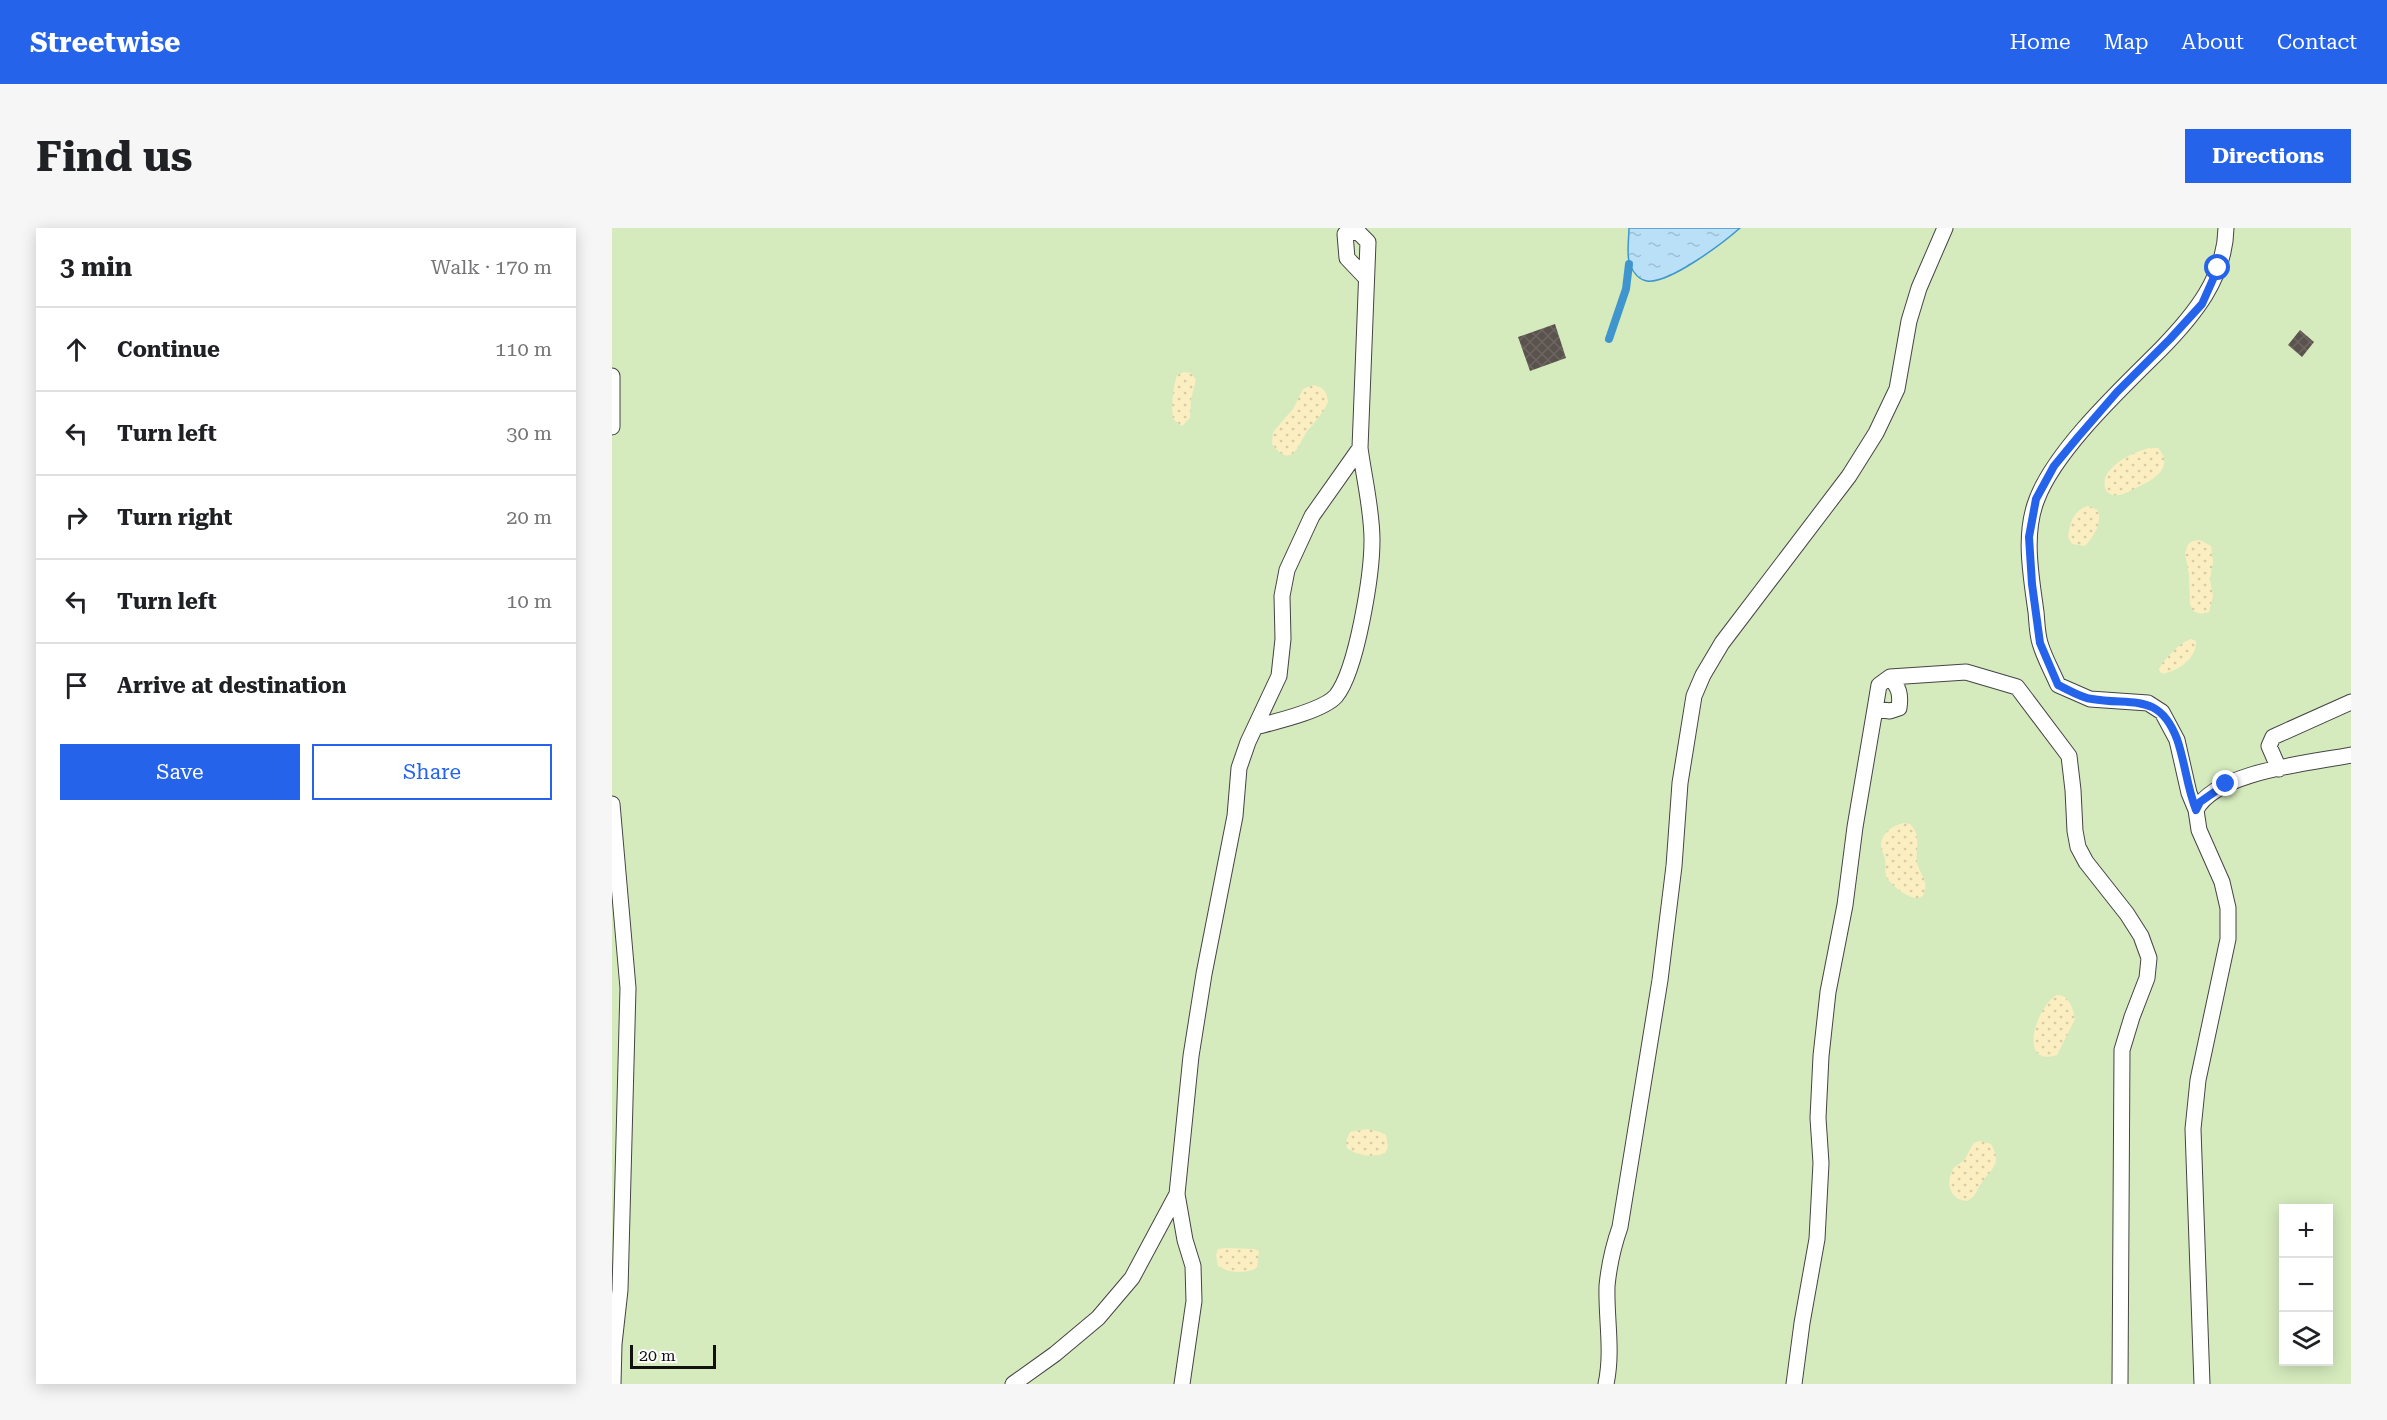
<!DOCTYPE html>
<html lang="en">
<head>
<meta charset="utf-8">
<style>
	body { margin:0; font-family:"Roboto Serif",serif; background:#f6f6f6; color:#202124 }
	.controls { position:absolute; right:18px; bottom:18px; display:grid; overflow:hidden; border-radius:0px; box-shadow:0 3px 15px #0003 }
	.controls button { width:54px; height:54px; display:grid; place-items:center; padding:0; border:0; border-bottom:2px solid #e0e0e0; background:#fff; color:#202124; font:30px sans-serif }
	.scale { position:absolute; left:18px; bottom:15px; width:86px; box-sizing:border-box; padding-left:6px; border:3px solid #111; border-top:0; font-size:16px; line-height:21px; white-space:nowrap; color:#111; -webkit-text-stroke:4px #fff; paint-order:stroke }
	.stop { position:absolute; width:18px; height:18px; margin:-14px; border:4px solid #2563eb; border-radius:50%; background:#fff }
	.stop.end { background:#2563eb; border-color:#fff; box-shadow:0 2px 6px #0008 }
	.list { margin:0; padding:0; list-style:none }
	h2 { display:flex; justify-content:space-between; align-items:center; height:78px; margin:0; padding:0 24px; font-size:26px }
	h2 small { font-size:20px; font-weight:400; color:#757577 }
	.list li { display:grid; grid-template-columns:39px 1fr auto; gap:18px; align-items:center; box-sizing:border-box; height:84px; padding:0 24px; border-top:2px solid #e0e0e0 }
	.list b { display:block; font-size:22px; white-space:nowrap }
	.list em { font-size:20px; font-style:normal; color:#757577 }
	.actions { display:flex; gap:12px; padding:18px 24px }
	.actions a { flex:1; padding:14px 0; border:2px solid #2563eb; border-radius:0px; text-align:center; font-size:21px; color:#2563eb }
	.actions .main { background:#2563eb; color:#fff }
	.icon { flex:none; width:33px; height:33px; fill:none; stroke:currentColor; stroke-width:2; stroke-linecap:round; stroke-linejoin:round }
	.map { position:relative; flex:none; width:1739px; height:1156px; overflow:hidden; border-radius:0px }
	header { display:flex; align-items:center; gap:36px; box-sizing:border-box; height:84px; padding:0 30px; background:#2563eb; color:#fff }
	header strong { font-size:28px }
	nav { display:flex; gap:33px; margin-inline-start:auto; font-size:21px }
	.intro { display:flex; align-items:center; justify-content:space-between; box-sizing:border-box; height:144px; padding:0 36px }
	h1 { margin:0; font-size:42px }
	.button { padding:15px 27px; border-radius:0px; background:#2563eb; color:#fff; font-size:21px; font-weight:700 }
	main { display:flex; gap:36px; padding:0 36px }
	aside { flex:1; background:#fff; border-radius:0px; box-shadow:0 3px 15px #0003 }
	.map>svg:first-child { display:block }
</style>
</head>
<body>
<header>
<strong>Streetwise</strong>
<nav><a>Home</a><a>Map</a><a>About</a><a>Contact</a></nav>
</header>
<div class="intro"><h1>Find us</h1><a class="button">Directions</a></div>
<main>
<aside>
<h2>3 min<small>Walk · 170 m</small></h2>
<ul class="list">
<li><svg class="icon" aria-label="ahead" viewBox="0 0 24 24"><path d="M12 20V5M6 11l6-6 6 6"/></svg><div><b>Continue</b></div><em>110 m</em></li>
<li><svg class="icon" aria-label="left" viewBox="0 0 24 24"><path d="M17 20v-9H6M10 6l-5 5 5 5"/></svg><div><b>Turn left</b></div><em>30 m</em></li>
<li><svg class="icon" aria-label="right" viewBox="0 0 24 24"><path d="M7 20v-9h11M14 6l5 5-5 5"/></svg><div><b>Turn right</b></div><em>20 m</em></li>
<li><svg class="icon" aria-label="left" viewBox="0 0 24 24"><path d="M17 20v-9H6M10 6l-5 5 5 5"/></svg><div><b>Turn left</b></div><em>10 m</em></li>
<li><svg class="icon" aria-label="arrive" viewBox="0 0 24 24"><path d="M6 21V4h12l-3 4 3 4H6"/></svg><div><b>Arrive at destination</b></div></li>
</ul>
<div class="actions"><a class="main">Save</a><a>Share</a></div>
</aside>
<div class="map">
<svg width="1739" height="1156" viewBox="0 0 1739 1156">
	<defs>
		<pattern id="sand-dots" width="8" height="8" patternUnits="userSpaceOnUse" patternTransform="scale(1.5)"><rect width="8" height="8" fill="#fbeec1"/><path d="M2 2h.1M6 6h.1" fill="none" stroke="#d6cba5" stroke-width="1.8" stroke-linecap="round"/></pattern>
		<pattern id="water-ripples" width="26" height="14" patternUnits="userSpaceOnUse" patternTransform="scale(1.5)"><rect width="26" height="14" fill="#b9e0f7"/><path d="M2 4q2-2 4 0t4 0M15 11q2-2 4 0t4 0" fill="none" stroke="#9ebfd3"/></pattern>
		<pattern id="building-cross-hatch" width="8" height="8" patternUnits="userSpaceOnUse" patternTransform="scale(1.5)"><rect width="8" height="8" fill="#5a524d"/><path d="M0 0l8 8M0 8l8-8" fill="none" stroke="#6d6662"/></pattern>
	</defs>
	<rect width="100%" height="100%" fill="#fffdf5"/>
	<path fill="#d5ebbd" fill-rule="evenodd" d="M 0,0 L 1739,0 L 1739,1156 L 0,1156 ZM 1672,980 L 1716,980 L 1716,1134 L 1672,1134 Z"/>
	<path fill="url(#sand-dots)" d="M 572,144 L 579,145 L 584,152 L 579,171 L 578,190 L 570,198 L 561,191 C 559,177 561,160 565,147 Z
		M 701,157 C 712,159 715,164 716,174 C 711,185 704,193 696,202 C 686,216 681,243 660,216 L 661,204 L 681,181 L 691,161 Z
		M 1538,220 L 1546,220 C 1563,239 1542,251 1528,258 C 1521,261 1514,266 1507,267 C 1490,270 1489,251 1498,242 C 1509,230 1522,224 1538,220 Z
		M 1476,278 L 1486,282 C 1490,296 1482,308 1473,318 L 1460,316 L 1456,309 C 1458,294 1461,283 1476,278 Z
		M 1588,312 L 1599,318 L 1601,334 L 1598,351 L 1601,368 L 1597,384 L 1588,386 L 1581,383 L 1578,376 L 1577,347 L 1573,326 L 1576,316 L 1581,313 Z
		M 1579,411 L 1584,413 C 1585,431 1566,443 1550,446 L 1547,442 C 1549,433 1570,413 1579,411 Z
		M 1292,595 L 1298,596 C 1310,608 1303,620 1305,635 C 1307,643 1315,652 1313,661 C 1311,683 1280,659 1275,650 C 1272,645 1274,638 1273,632 C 1273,627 1270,624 1269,619 C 1268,606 1281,597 1292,595 Z
		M 1445,767 C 1457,767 1461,780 1463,791 L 1445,827 C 1405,840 1424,778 1445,767 Z
		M 755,901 L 768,904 L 774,907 L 776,919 L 773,925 C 760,930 746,928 735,920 L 734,913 L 738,904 Z
		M 1367,913 L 1379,916 C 1390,936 1381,939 1370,954 C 1364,962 1365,968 1355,973 C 1338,972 1333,956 1341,941 C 1344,937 1349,935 1352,932 C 1356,927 1358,920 1362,915 Z
		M 614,1020 L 642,1021 L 647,1023 L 645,1040 C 634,1046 615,1045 606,1038 L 604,1027 L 606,1021 Z"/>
	<path fill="url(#water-ripples)" stroke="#3f96cf" stroke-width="1.5" d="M 1017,0 L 1128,0 C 1111,15 1057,56 1035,53 C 1027,52 1021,44 1018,37 C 1014,27 1017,11 1017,0 Z"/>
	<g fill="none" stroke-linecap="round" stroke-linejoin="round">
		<path stroke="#3f96cf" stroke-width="8" d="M 997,111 L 1014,61 L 1017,36"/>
	</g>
	<path fill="url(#building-cross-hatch)" d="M 943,96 L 954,130 L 918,143 L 906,109 Z
		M 1688,102 L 1702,114 L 1690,129 L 1676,117 Z"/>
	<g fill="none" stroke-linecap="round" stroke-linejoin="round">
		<defs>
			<path id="lane" d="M 0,148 L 0,199
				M 1278,449 C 1287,460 1289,466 1287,480 L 1278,483 L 1263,481 L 1267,457 L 1278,449 L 1354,444 L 1405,459 L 1457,528 L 1461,562 L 1463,603 L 1466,619 L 1474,634 L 1515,686 L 1529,708 L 1537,730 L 1535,750 L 1520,789 L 1510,822 L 1508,1156
				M 643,499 C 662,494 711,483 724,468 C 745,442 760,346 760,312 C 760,282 752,250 748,220
				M 1667,541 L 1657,518 L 1661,509 L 1739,474
				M 0,576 L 16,760 L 8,1062 L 2,1116 L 1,1156
				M 1584,582 C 1604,543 1699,535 1739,527
				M 565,966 L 573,1012 L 581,1038 L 582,1073 L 570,1156
				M 401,1156 L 443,1126 L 486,1090 L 520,1050 L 565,966 L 579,828 L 592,746 L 623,588 L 627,540 L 636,514 L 667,448 L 671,411 L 670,368 L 675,342 L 700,288 L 748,220 L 756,14 L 745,3 L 733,6 L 735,30 L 754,50
				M 994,1156 C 1001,1123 994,1091 995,1058 C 997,1037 1001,1019 1008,999 L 1048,752 L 1062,638 L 1068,555 L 1082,468 L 1091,447 L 1110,415 L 1237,248 L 1264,205 L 1285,161 L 1297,93 L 1307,60 L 1333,0
				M 1182,1156 L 1190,1095 L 1205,1011 L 1209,935 L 1206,890 L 1209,828 L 1216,764 L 1233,677 L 1243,599 L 1263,481
				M 1590,1156 L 1581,901 L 1586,852 L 1616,711 L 1616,680 L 1610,654 L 1587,602 L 1584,582 L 1577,565 L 1565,512 L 1550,484 L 1536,475 L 1478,471 L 1446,457 C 1440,443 1432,429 1428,415 C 1425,405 1425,394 1424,384 C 1419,347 1411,306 1425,271 C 1444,221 1511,159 1549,121 C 1582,87 1613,50 1614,0"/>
		</defs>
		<use href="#lane" stroke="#444" stroke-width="17"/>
		<use href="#lane" stroke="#fff" stroke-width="15"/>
	</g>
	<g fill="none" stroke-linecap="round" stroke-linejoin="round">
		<path stroke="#2563eb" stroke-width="8" d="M 1606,40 L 1590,76 L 1558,111 L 1505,164 L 1466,209 L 1442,238 L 1424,271 L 1417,309 L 1420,356 L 1428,415 L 1446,457 C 1457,462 1469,470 1480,471 C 1521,478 1547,464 1565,511 C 1573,534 1575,559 1584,582 L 1588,574 L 1614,556"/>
	</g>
</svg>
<div class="controls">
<button>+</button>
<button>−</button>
<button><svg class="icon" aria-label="layers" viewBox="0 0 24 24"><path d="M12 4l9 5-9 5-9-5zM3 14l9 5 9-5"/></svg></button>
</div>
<div class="scale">20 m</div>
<div class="stop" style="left:1606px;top:40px"></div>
<div class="stop end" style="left:1614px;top:556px"></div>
</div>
</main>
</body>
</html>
